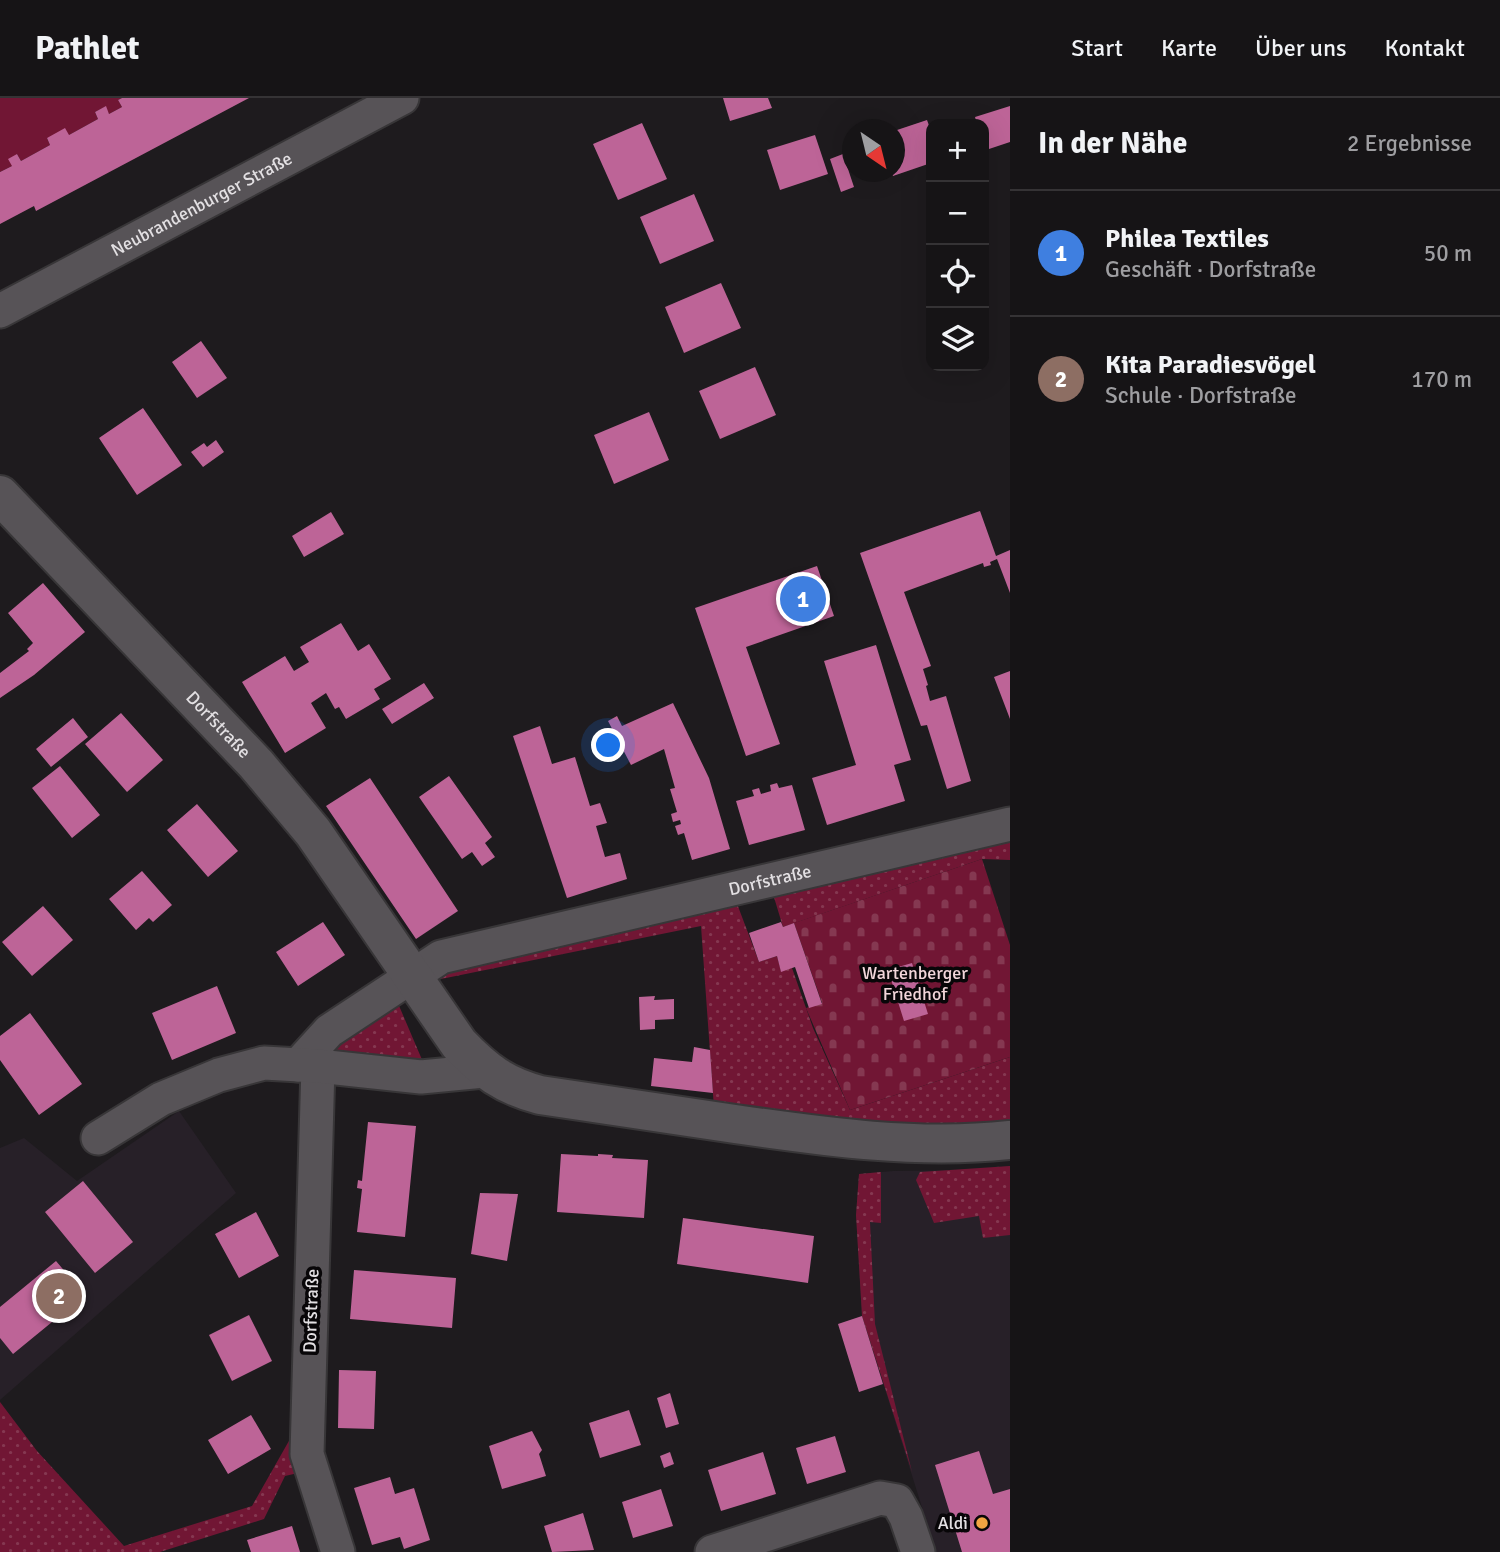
<!DOCTYPE html>
<html lang="de">
<head>
<meta charset="utf-8">
<style>
	body { margin:0; font-family:Signika,sans-serif; background:#1f1d1f; color:#f1f3f6 }
	.controls { position:absolute; right:21px; top:21px; display:grid; overflow:hidden; border-radius:14px; box-shadow:0 7px 28px #0002 }
	.controls button { width:63px; height:63px; display:grid; place-items:center; padding:0; border:0; border-bottom:2px solid #353335; background:#161416; color:#f1f3f6; font:35px sans-serif }
	.compass { position:absolute; left:842px; top:21px; width:63px; height:63px; border-radius:50%; background:#161416; box-shadow:0 7px 28px #0002; rotate:145deg }
	.you { position:absolute; left:609px; top:648px; width:24px; height:24px; margin:-18px; border:5px solid #fff; border-radius:50%; background:#1a73e8; box-shadow:0 0 0 10px #1a73e833 }
	.badge { display:grid; place-items:center; width:46px; height:46px; border-radius:50%; background:#1a73e8; color:#fff; font-size:23px; font-weight:700 }
	.pin { position:absolute; translate:-50% -50%; border:4px solid #fff; box-shadow:0 2px 7px #0006 }
	.list { margin:0; padding:0; list-style:none }
	h2 { display:flex; justify-content:space-between; align-items:center; height:91px; margin:0; padding:0 28px; font-size:30px }
	h2 small { font-size:23px; font-weight:400; color:#9e9ea1 }
	.list li { display:grid; grid-template-columns:46px 1fr auto; gap:21px; align-items:center; box-sizing:border-box; height:126px; padding:0 28px; border-top:2px solid #353335 }
	.list b { display:block; font-size:26px; white-space:nowrap }
	.list p { margin:0; font-size:23px; white-space:nowrap; color:#9e9ea1 }
	.list em { font-size:23px; font-style:normal; color:#9e9ea1 }
	.icon { flex:none; width:38px; height:38px; fill:none; stroke:currentColor; stroke-width:2; stroke-linecap:round; stroke-linejoin:round }
	.map { position:relative; flex:none; width:1010px; height:1454px; overflow:hidden }
	header { display:flex; align-items:center; gap:42px; box-sizing:border-box; height:98px; padding:0 35px; background:#161416; border-bottom:2px solid #353335 }
	header strong { font-size:33px }
	nav { display:flex; gap:38px; margin-inline-start:auto; font-size:24px }
	main { display:flex }
	aside { flex:1; background:#161416 }
	.map>svg:first-child { display:block }
</style>
</head>
<body>
<header>
<strong>Pathlet</strong>
<nav><a>Start</a><a>Karte</a><a>Über uns</a><a>Kontakt</a></nav>
</header>
<main>
<div class="map">
<svg width="1010" height="1454" viewBox="0 0 1010 1454">
	<defs>
		<pattern id="grass-dots" width="8" height="8" patternUnits="userSpaceOnUse" patternTransform="scale(1.75)"><rect width="8" height="8" fill="#711634"/><path d="M2 2h.1M6 6h.1" fill="none" stroke="#853851" stroke-width="1.8" stroke-linecap="round"/></pattern>
		<pattern id="cemetery-stones" width="16" height="16" patternUnits="userSpaceOnUse" patternTransform="scale(1.75)"><rect width="16" height="16" fill="#711634"/><path d="M2 7V4a2 2 0 0 1 4 0v3zM10 15v-3a2 2 0 0 1 4 0v3z" fill="#853851"/></pattern>
	</defs>
	<rect width="100%" height="100%" fill="#1e1b1e"/>
	<path fill="#272028" d="M 179,1013 L 236,1095 L 0,1302 L 0,1050 L 24,1040 L 77,1083 Z
		M 1010,1068 L 1010,1454 L 936,1454 L 862,1218 L 856,1117 L 859,1076 L 893,1073 L 974,1072 Z"/>
	<path fill="url(#grass-dots)" d="M 1010,740 L 1010,762 L 982,761 L 783,829 L 773,796 Z
		M 736,803 L 759,864 L 777,858 L 781,873 L 792,870 L 813,930 L 850,1012 L 1010,959 L 1010,1029 L 972,1032 L 714,1010 L 701,828 L 441,881 L 435,874 Z
		M 397,903 L 423,964 L 332,953 L 334,942 Z
		M 1010,1068 L 1010,1137 L 983,1140 L 979,1118 L 934,1125 L 916,1082 L 920,1074 Z
		M 881,1074 L 881,1125 L 870,1124 L 875,1226 L 912,1374 L 862,1218 L 856,1117 L 859,1076 Z
		M 0,1304 L 37,1353 L 124,1448 L 252,1408 L 294,1334 L 298,1375 L 285,1378 L 264,1421 L 160,1454 L 0,1454 Z"/>
	<path fill="url(#cemetery-stones)" d="M 982,761 L 1010,847 L 1010,959 L 850,1012 L 806,910 L 822,905 L 794,825 Z"/>
	<path fill="#711634" d="M 0,0 L 122,0 L 118,2 L 122,9 L 109,16 L 105,9 L 95,14 L 98,21 L 69,37 L 47,40 L 50,47 L 21,63 L 17,56 L 12,68 L 0,74 Z"/>
	<path fill="#bd6497" d="M 122,0 L 249,0 L 36,113 L 34,108 L 0,126 L 0,74 L 12,68 L 8,61 L 17,56 L 21,63 L 50,47 L 47,40 L 65,30 L 69,37 L 98,21 L 95,14 L 106,8 L 109,16 L 122,9 L 118,2 Z
		M 723,0 L 768,0 L 772,10 L 730,23 Z
		M 1010,8 L 1010,44 L 986,52 L 984,26 L 977,26 L 975,19 Z
		M 927,22 L 931,33 L 931,65 L 893,78 L 891,74 L 894,74 L 894,33 Z
		M 642,25 L 667,81 L 618,102 L 593,46 Z
		M 815,37 L 828,76 L 780,92 L 767,52 Z
		M 843,56 L 854,89 L 841,94 L 830,61 Z
		M 694,96 L 714,143 L 660,166 L 640,119 Z
		M 721,185 L 741,230 L 684,255 L 665,209 Z
		M 201,243 L 227,280 L 197,300 L 172,264 Z
		M 755,269 L 776,317 L 720,341 L 699,293 Z
		M 143,310 L 182,367 L 137,397 L 99,340 Z
		M 649,314 L 669,362 L 614,386 L 594,337 Z
		M 216,342 L 224,354 L 203,369 L 191,354 L 204,345 L 207,349 Z
		M 980,413 L 996,458 L 1010,452 L 1010,495 L 997,461 L 990,464 L 991,467 L 984,469 L 983,465 L 904,494 L 931,568 L 923,571 L 928,587 L 926,588 L 930,603 L 946,598 L 971,683 L 947,691 L 927,627 L 921,628 L 860,455 Z
		M 331,414 L 344,436 L 304,459 L 292,438 Z
		M 817,468 L 834,518 L 746,549 L 780,646 L 746,658 L 695,510 Z
		M 43,485 L 85,534 L 34,577 L 0,600 L 0,575 L 29,553 L 27,551 L 33,545 L 8,515 Z
		M 341,525 L 358,553 L 369,546 L 391,581 L 374,591 L 380,601 L 346,621 L 339,609 L 335,611 L 326,595 L 311,605 L 326,630 L 285,655 L 242,584 L 285,558 L 294,573 L 309,564 L 300,549 Z
		M 876,547 L 911,662 L 894,667 L 905,703 L 827,727 L 812,680 L 856,667 L 824,563 Z
		M 1010,573 L 1010,621 L 994,579 Z
		M 424,585 L 434,600 L 392,626 L 382,611 Z
		M 673,605 L 709,680 L 730,751 L 692,762 L 684,735 L 678,737 L 675,728 L 681,726 L 680,722 L 673,724 L 671,716 L 677,714 L 670,691 L 675,690 L 664,651 L 631,667 L 608,623 L 617,618 L 622,628 Z
		M 121,615 L 163,662 L 127,694 L 85,646 Z
		M 73,620 L 88,639 L 51,669 L 36,651 Z
		M 540,628 L 552,666 L 575,659 L 590,708 L 600,705 L 607,725 L 596,728 L 605,759 L 620,755 L 627,781 L 567,800 L 513,638 Z
		M 60,668 L 100,717 L 72,740 L 32,690 Z
		M 449,678 L 492,739 L 485,745 L 495,759 L 482,768 L 472,754 L 462,761 L 419,699 Z
		M 370,680 L 458,813 L 416,841 L 326,708 Z
		M 777,685 L 779,690 L 792,687 L 805,732 L 749,747 L 736,703 L 754,698 L 752,692 L 759,690 L 761,696 L 771,693 L 770,687 Z
		M 197,706 L 238,753 L 208,779 L 167,732 Z
		M 142,773 L 172,807 L 153,824 L 149,820 L 136,832 L 109,801 Z
		M 43,808 L 73,842 L 32,878 L 2,844 Z
		M 323,824 L 345,857 L 298,888 L 276,854 Z
		M 781,824 L 783,829 L 794,825 L 822,906 L 809,910 L 795,869 L 781,874 L 777,858 L 759,864 L 749,835 Z
		M 912,865 L 928,916 L 904,923 L 888,872 Z
		M 217,888 L 236,935 L 172,962 L 152,915 Z
		M 655,898 L 654,902 L 674,901 L 674,921 L 655,922 L 655,931 L 640,932 L 639,899 Z
		M 30,915 L 82,986 L 39,1017 L 0,962 L 0,938 Z
		M 694,949 L 710,952 L 713,995 L 651,988 L 654,960 L 692,964 Z
		M 368,1024 L 416,1028 L 405,1139 L 357,1134 L 362,1091 L 357,1090 L 358,1082 L 362,1083 Z
		M 561,1056 L 598,1058 L 598,1056 L 613,1057 L 612,1060 L 648,1062 L 644,1120 L 557,1114 Z
		M 83,1083 L 133,1144 L 95,1175 L 45,1114 Z
		M 480,1095 L 518,1096 L 507,1163 L 471,1156 Z
		M 256,1114 L 279,1158 L 239,1180 L 215,1136 Z
		M 683,1120 L 814,1138 L 808,1185 L 677,1166 Z
		M 56,1163 L 85,1197 L 13,1256 L 0,1240 L 0,1209 Z
		M 354,1172 L 456,1180 L 452,1230 L 350,1221 Z
		M 249,1217 L 272,1263 L 232,1283 L 209,1237 Z
		M 862,1218 L 883,1286 L 859,1294 L 838,1226 Z
		M 339,1272 L 376,1273 L 374,1331 L 338,1330 Z
		M 670,1295 L 679,1326 L 666,1330 L 657,1300 Z
		M 629,1312 L 641,1347 L 600,1360 L 589,1325 Z
		M 251,1317 L 271,1351 L 228,1376 L 208,1342 Z
		M 532,1333 L 542,1352 L 539,1356 L 546,1378 L 502,1391 L 489,1348 Z
		M 835,1338 L 846,1374 L 807,1386 L 796,1350 Z
		M 979,1353 L 993,1396 L 1010,1391 L 1010,1454 L 962,1454 L 935,1367 Z
		M 670,1354 L 674,1366 L 664,1370 L 660,1358 Z
		M 763,1354 L 776,1396 L 721,1413 L 708,1372 Z
		M 390,1379 L 395,1396 L 414,1390 L 430,1442 L 404,1451 L 400,1439 L 372,1447 L 354,1390 Z
		M 661,1391 L 673,1428 L 633,1440 L 622,1404 Z
		M 583,1415 L 594,1452 L 552,1454 L 544,1428 Z
		M 292,1428 L 300,1454 L 251,1454 L 247,1442 Z"/>
	<g fill="none" stroke-linecap="round" stroke-linejoin="round">
		<defs>
			<g id="minor">
				<path id="s1" d="M 0,213 L 402,0"/>
				<path id="s2" d="M 298,967 L 329,933 L 441,859 L 1010,726"/>
				<path d="M 318,968 L 307,1356 L 338,1454"/>
				<path d="M 98,1040 L 161,1001 L 219,977 L 264,965 L 318,968 L 421,979 L 484,973"/>
				<path d="M 712,1454 L 880,1400 L 897,1403 L 906,1419 L 918,1454"/>
			</g>
			<g id="secondary">
				<path id="s3" d="M 0,397 L 256,666 L 313,734 L 459,946 C 485,973 503,987 540,997 C 605,1007 670,1016 735,1026 C 826,1039 918,1052 1010,1042"/>
			</g>
		</defs>
		<use href="#minor" stroke="#383638" stroke-width="37"/>
		<use href="#secondary" stroke="#383638" stroke-width="42"/>
		<use href="#minor" stroke="#575357" stroke-width="33"/>
		<use href="#secondary" stroke="#575357" stroke-width="38"/>
	</g>
	<circle fill="#f2a542" stroke="#080608" stroke-width="2.5" cx="982" cy="1425" r="7"/>
	<g text-anchor="middle" dominant-baseline="central" stroke-width="7" stroke-linejoin="round" paint-order="stroke">
		<g font-size="18" fill="#e3e0e3" stroke="#080608">
			<text stroke="none"><textPath href="#s1" startOffset="228">Neubrandenburger Straße</textPath></text>
			<text stroke="none"><textPath href="#s3" startOffset="317">Dorfstraße</textPath></text>
			<text stroke="none"><textPath href="#s2" startOffset="518">Dorfstraße</textPath></text>
			<text transform="translate(311 1213) rotate(-88)">Dorfstraße</text>
		</g>
		<g font-size="18" fill="#f2d6da" stroke="#080608">
			<text x="915" y="875">Wartenberger<tspan x="915" dy="21">Friedhof</tspan></text>
		</g>
		<g font-size="18" fill="#e3e0e3" stroke="#080608" text-anchor="end">
			<text x="968" y="1425">Aldi</text>
		</g>
	</g>
</svg>
<div class="controls">
<button>+</button>
<button>−</button>
<button><svg class="icon" aria-label="locate" viewBox="0 0 24 24"><circle cx="12" cy="12" r="6"/><path d="M12 2v4M12 18v4M2 12h4M18 12h4"/></svg></button>
<button><svg class="icon" aria-label="layers" viewBox="0 0 24 24"><path d="M12 4l9 5-9 5-9-5zM3 14l9 5 9-5"/></svg></button>
</div>
<svg class="compass" viewBox="-18 -18 36 36"><path d="M0-13l5 13h-10z" fill="#e53935"/><path d="M0 13l5-13h-10z" fill="#9e9ea1"/></svg>
<div class="you"></div>
<div class="pin badge" style="left:803px;top:501px;background:#3f7fe0">1</div>
<div class="pin badge" style="left:59px;top:1198px;background:#8d6e63">2</div>
</div>
<aside>
<h2>In der Nähe<small>2 Ergebnisse</small></h2>
<ul class="list">
<li><span class="badge" style="background:#3f7fe0">1</span><div><b>Philea Textiles</b><p>Geschäft · Dorfstraße</p></div><em>50 m</em></li>
<li><span class="badge" style="background:#8d6e63">2</span><div><b>Kita Paradiesvögel</b><p>Schule · Dorfstraße</p></div><em>170 m</em></li>
</ul>
</aside>
</main>
</body>
</html>
